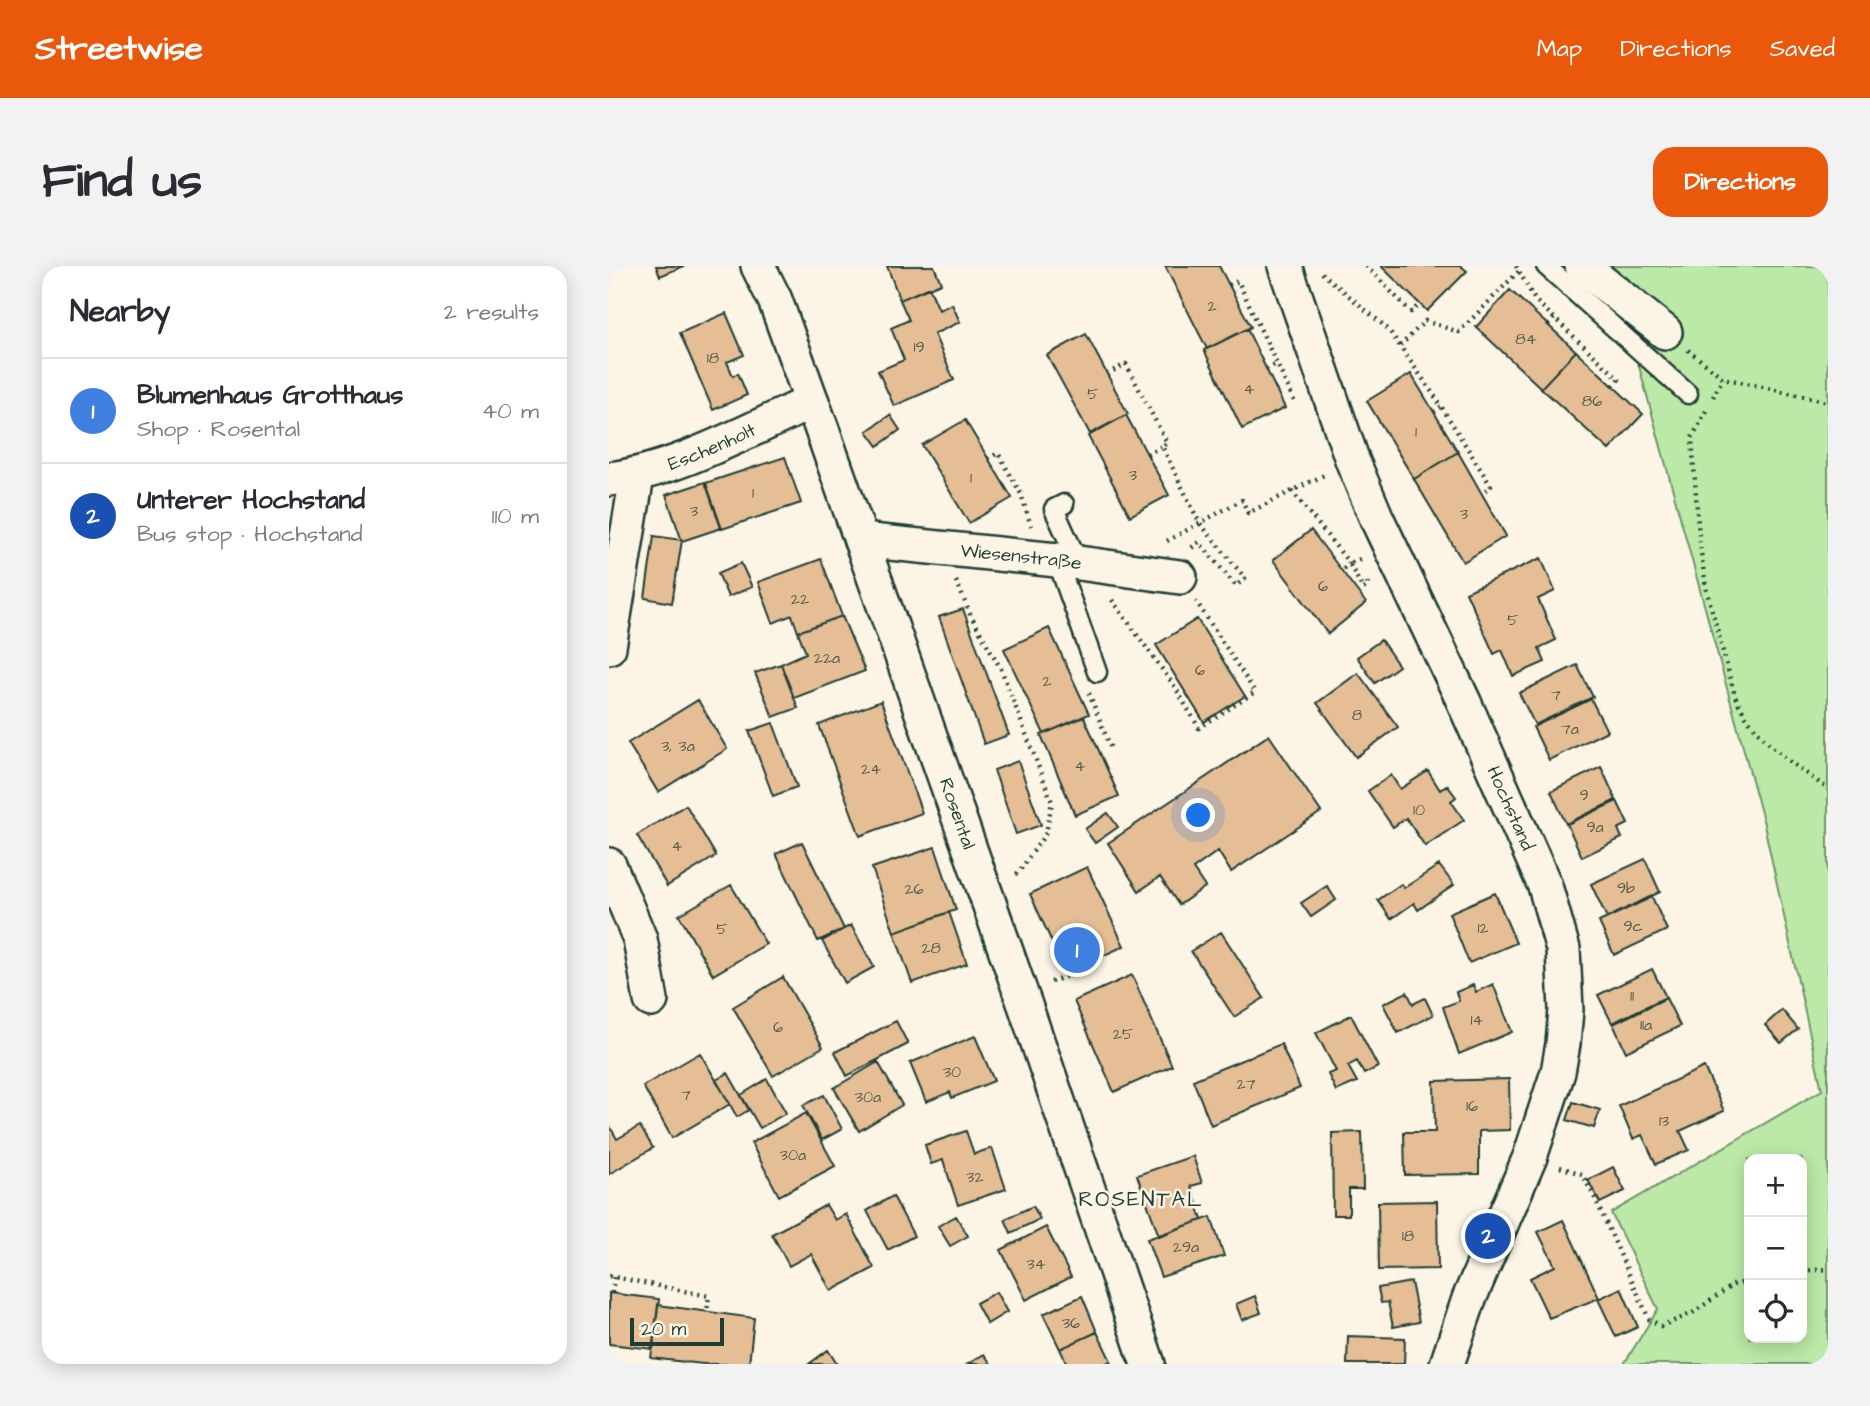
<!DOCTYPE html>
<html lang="en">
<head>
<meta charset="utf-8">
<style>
	body { margin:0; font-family:"Architects Daughter",sans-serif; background:#f2f2f3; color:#2b2b33 }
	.controls { position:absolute; right:21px; bottom:21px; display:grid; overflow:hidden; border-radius:14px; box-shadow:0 4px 18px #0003 }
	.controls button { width:63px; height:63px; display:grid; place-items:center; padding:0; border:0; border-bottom:2px solid #e1e1e2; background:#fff; color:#2b2b33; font:35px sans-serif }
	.scale { position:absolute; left:21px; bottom:18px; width:94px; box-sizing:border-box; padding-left:7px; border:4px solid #1f3d34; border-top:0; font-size:19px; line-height:24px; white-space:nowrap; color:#1f3d34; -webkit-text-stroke:5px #fcf5e5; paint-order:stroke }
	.you { position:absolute; left:590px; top:550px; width:24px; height:24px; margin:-18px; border:5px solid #fff; border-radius:50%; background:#1a73e8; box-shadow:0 0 0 10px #1a73e833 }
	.badge { display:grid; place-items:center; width:46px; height:46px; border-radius:50%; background:#ea580c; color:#fff; font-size:23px; font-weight:700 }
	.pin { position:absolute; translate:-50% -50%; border:4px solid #fff; box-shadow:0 2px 7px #0006 }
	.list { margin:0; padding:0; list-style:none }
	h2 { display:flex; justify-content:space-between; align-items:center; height:91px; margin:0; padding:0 28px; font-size:30px }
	h2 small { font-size:23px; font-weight:400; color:#7c7c81 }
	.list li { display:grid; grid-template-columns:46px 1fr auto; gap:21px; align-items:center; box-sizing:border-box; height:105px; padding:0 28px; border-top:2px solid #e1e1e2 }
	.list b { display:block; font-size:26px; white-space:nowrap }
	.list p { margin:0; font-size:23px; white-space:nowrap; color:#7c7c81 }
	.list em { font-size:23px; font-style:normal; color:#7c7c81 }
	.icon { flex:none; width:38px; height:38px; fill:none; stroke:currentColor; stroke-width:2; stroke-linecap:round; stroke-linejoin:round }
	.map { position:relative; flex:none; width:1219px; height:1098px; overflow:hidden; border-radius:21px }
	header { display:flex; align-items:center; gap:42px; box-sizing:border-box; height:98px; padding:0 35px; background:#ea580c; color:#fff }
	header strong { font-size:33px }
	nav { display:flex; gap:38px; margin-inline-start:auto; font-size:24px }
	.intro { display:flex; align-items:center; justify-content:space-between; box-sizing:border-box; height:168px; padding:0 42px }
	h1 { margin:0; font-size:49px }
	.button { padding:18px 32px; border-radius:21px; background:#ea580c; color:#fff; font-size:24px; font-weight:700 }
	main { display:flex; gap:42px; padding:0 42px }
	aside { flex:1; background:#fff; border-radius:21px; box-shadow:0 4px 18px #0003 }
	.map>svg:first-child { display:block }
</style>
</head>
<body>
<header>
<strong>Streetwise</strong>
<nav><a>Map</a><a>Directions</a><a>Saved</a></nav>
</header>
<div class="intro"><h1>Find us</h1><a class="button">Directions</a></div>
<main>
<aside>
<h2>Nearby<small>2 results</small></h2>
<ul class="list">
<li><span class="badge" style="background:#3f7fe0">1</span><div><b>Blumenhaus Grotthaus</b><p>Shop · Rosental</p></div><em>40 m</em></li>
<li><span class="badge" style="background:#1a4fb4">2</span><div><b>Unterer Hochstand</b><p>Bus stop · Hochstand</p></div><em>110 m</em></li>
</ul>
</aside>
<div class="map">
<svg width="1219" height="1098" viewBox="0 0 1219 1098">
	<rect width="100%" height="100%" fill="#fcf5e5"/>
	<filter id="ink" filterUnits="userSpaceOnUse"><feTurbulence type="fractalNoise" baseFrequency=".0143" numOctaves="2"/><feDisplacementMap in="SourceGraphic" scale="14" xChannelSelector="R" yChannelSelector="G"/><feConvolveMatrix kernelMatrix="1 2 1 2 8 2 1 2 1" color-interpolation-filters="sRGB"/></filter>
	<g filter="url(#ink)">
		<path fill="#bce9a7" stroke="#6e936e" stroke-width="2" fill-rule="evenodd" d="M 993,0 L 1219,0 L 1219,1098 L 1015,1098 L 1049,1043 L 1002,947 L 1213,824 L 1154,554 L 1005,9 ZM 1140,893 L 1193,893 L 1193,1072 L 1140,1072 Z"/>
		<path fill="#e6be96" stroke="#1f3d34" stroke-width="2" d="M 47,0 L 75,0 L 51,10 Z
			M 278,0 L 325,0 L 332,17 L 291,34 Z
			M 556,0 L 610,0 L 642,61 L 598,83 Z
			M 772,0 L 852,0 L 858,5 L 818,45 Z
			M 320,21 L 330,44 L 343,38 L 351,56 L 325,68 L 345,114 L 285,140 L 269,105 L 295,94 L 282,62 L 300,54 L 291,34 Z
			M 901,24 L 967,85 L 932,122 L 867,61 Z
			M 117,47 L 135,89 L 118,96 L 124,110 L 129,107 L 138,129 L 104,144 L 71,67 Z
			M 638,63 L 676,142 L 633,163 L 595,84 Z
			M 477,68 L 519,148 L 481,168 L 438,89 Z
			M 967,85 L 1034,148 L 1000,184 L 932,122 Z
			M 802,108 L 849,186 L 805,213 L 758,135 Z
			M 281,149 L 291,164 L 269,180 L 258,165 Z
			M 517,149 L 560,229 L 521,250 L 479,170 Z
			M 356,154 L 403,232 L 360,257 L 313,179 Z
			M 849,186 L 897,270 L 854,296 L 805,213 Z
			M 176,191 L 192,237 L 113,263 L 97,217 Z
			M 96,216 L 112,262 L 73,275 L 57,229 Z
			M 702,264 L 757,337 L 719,368 L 664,294 Z
			M 45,270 L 73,274 L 63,337 L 36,332 Z
			M 932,292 L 946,325 L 929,333 L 947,374 L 930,382 L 936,396 L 904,410 L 893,384 L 885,388 L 857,326 Z
			M 212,293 L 233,350 L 189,366 L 183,349 L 164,357 L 149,316 Z
			M 132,297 L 143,321 L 119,331 L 109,307 Z
			M 354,343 L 400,469 L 375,478 L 330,351 Z
			M 233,350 L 256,405 L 185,432 L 172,398 L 197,387 L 189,366 Z
			M 588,353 L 636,430 L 595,456 L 547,379 Z
			M 440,362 L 480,448 L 435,468 L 395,383 Z
			M 772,374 L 790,400 L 766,417 L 748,391 Z
			M 172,398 L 189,442 L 164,451 L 146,407 Z
			M 968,399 L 984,431 L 926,459 L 910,427 Z
			M 749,407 L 789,461 L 747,491 L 708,437 Z
			M 982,433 L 998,465 L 940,494 L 924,461 Z
			M 89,434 L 118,483 L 49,526 L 19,477 Z
			M 272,435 L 313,547 L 251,570 L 210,459 Z
			M 475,451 L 510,530 L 466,549 L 432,469 Z
			M 164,457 L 188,521 L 164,530 L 140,465 Z
			M 660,469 L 712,546 L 622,606 L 609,585 L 584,603 L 596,621 L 570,639 L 551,611 L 530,625 L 499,577 Z
			M 409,495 L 432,559 L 407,568 L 385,504 Z
			M 992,501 L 1007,534 L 957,558 L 942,525 Z
			M 819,505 L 831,524 L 838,519 L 847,531 L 842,535 L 855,554 L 816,580 L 797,552 L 784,561 L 759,525 L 782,509 L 791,523 Z
			M 1008,535 L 1019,558 L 1009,563 L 1013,572 L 973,591 L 958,558 Z
			M 77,539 L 107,590 L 58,620 L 28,569 Z
			M 499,547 L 509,561 L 486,577 L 476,563 Z
			M 193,576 L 235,663 L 209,675 L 167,588 Z
			M 326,581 L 347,644 L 285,666 L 263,602 Z
			M 1036,593 L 1051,626 L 998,652 L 982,618 Z
			M 830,599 L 845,619 L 809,644 L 805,637 L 782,653 L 769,634 L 792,618 L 795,622 Z
			M 478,601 L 515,680 L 457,707 L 421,628 Z
			M 122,619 L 157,678 L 104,709 L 70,649 Z
			M 718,620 L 727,634 L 702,651 L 692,637 Z
			M 886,627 L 907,677 L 860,697 L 840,647 Z
			M 1043,631 L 1058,664 L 1005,689 L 990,656 Z
			M 340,646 L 358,698 L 303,717 L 285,666 Z
			M 242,659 L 265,701 L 236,717 L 213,675 Z
			M 612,666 L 655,732 L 625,751 L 582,685 Z
			M 1043,703 L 1057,731 L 1003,757 L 989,729 Z
			M 523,709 L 563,800 L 505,826 L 465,735 Z
			M 174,711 L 214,781 L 164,810 L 124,741 Z
			M 884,718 L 903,766 L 850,788 L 834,741 L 850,735 L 847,726 L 864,719 L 867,726 Z
			M 798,726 L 804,738 L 816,732 L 824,749 L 789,767 L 774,738 Z
			M 1057,732 L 1071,760 L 1017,786 L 1004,758 Z
			M 1173,744 L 1189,763 L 1172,777 L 1156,759 Z
			M 742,749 L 769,801 L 755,808 L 748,795 L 739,800 L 748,816 L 727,825 L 719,808 L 727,805 L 707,767 Z
			M 287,755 L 299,778 L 238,810 L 226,786 Z
			M 366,770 L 385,815 L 343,832 L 341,826 L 317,836 L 301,797 Z
			M 672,778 L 691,822 L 602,859 L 584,814 Z
			M 91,787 L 121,838 L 63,872 L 34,820 Z
			M 269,796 L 293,839 L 250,865 L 225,822 Z
			M 1095,801 L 1115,845 L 1071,865 L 1080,884 L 1047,898 L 1033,869 L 1024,873 L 1010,840 Z
			M 119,807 L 140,844 L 128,851 L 107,814 Z
			M 158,813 L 177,847 L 151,862 L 132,829 Z
			M 900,813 L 901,864 L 870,865 L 870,908 L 796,909 L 795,866 L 826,866 L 825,815 Z
			M 215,829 L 233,863 L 213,874 L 194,839 Z
			M 964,836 L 991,844 L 985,862 L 958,854 Z
			M 197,847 L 226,900 L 170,930 L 142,877 Z
			M 0,859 L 8,873 L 31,860 L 44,882 L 0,908 Z
			M 357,865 L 365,888 L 383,882 L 397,923 L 349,939 L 334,894 L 322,898 L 316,879 Z
			M 753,866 L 754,923 L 740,923 L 740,949 L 724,949 L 723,867 Z
			M 584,890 L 593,917 L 582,920 L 593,954 L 550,970 L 528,909 Z
			M 1004,901 L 1016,925 L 991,937 L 979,914 Z
			M 284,930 L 305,970 L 279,984 L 258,945 Z
			M 828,935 L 829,1003 L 770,1004 L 769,936 Z
			M 217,939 L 226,954 L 237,948 L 265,1002 L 222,1025 L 202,988 L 180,1000 L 163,968 Z
			M 424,940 L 431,953 L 402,967 L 396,953 Z
			M 347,950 L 359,970 L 341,980 L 329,960 Z
			M 602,951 L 615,990 L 552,1011 L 538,973 Z
			M 954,954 L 990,1032 L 940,1052 L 921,1012 L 946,1000 L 929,966 Z
			M 437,961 L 462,1011 L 417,1034 L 392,984 Z
			M 802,1016 L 810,1056 L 784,1061 L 779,1036 L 772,1037 L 769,1022 Z
			M 1012,1022 L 1029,1061 L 1007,1071 L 989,1033 Z
			M 387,1026 L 398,1046 L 378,1058 L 367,1037 Z
			M 0,1027 L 50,1033 L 44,1083 L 0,1078 Z
			M 473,1030 L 488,1066 L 451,1083 L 434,1048 Z
			M 646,1030 L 652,1047 L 633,1054 L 627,1038 Z
			M 49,1039 L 145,1052 L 140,1098 L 94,1098 L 42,1092 Z
			M 488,1066 L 502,1095 L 495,1098 L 458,1098 L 451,1083 Z
			M 739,1070 L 796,1072 L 795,1098 L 738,1098 Z
			M 219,1084 L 228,1098 L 200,1098 Z
			M 375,1088 L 382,1098 L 359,1098 Z"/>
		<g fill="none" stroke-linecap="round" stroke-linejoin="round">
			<defs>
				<path id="service" d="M 937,0 L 1079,128
					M 455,238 L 445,243 L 470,298
					M 448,294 L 488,406"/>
				<g id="minor">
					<path id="s1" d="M 149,0 L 166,34 L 216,172 L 417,742 L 539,1098"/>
					<path id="s2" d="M 676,0 L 744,196 L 768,253 L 854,434 L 936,620 L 954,683 L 957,744 L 954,778 L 949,806 L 921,891 L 860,1033 L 838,1098"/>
					<path d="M 973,0 L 1056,66"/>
					<path id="s3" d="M 0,213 C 67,205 141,163 203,136"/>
					<path id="s4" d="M 252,274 L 448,294 L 571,311"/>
					<path d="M 0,381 L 28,210"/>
					<path d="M 0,599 L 31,673 L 42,734"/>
				</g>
			</defs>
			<use href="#service" stroke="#1f3d34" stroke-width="23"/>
			<use href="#minor" stroke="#1f3d34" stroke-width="38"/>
			<path stroke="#1f3d34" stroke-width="4.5" stroke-dasharray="2 5" stroke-linecap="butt" d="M 757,0 L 802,46 L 811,38
				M 907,0 L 926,34 L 1010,113 L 1004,120
				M 713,7 L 779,63 L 827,132 L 882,220 L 872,227
				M 620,19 L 629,15 L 687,139
				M 939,59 L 945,52
				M 791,80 L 816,55 L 850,66 L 910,5
				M 1079,84 L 1114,112 L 1219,136
				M 657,103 L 667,98
				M 498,108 L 517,98 L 558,177 L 553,180 L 590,256 L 636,312 L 627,320 L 590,276 L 581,283
				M 1104,131 L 1114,112
				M 1097,145 L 1083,172 L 1090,272 L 1097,322 L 1126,430 C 1144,472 1183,497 1219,523
				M 825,146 L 832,141
				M 538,188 L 553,180
				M 379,193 L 389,187 L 412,228 L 422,260
				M 683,225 L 740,297 L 733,304
				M 558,275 L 633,234 L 639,247 L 715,209
				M 751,293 L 740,297 L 754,323 L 759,320 L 758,312
				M 347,315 L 361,348 L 392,403 L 443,536 L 437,567 L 409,607 L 405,609
				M 503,334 L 566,421 L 590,462 L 646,426 L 587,335
				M 480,427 L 503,485
				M 477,703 L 484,699 L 486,705
				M 442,716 L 477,703 L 475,699
				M 951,901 L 973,908 L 987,934 L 1040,1053 L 1052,1060 L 1082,1048 L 1124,1019 L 1140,1015
				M 1193,1005 L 1219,1003
				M 0,1010 L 100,1030 L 98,1046
				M 3,1027 L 5,1011
				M 0,1096 L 11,1098
				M 90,1098 L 90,1097"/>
			<use href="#service" stroke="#fcf5e5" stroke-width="18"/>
			<use href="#minor" stroke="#fcf5e5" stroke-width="33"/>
		</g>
	</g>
	<g text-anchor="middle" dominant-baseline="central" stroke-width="5" stroke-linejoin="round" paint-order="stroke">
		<g font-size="16" fill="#515d4c">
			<text x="603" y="40">2</text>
			<text x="917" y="73">84</text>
			<text x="310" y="81">19</text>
			<text x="104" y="92">18</text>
			<text x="640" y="123">4</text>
			<text x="484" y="128">5</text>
			<text x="983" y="135">86</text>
			<text x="807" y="166">1</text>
			<text x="524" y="209">3</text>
			<text x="362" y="212">1</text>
			<text x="144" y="227">1</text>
			<text x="85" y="245">3</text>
			<text x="855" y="248">3</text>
			<text x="714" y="320">6</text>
			<text x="191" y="333">22</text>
			<text x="904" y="354">5</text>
			<text x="218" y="392">22a</text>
			<text x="591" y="404">6</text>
			<text x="438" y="415">2</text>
			<text x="947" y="429">7</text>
			<text x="748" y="449">8</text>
			<text x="961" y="463">7a</text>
			<text x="69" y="480">3, 3a</text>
			<text x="471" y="500">4</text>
			<text x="262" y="503">24</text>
			<text x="975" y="529">9</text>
			<text x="810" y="544">10</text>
			<text x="986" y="561">9a</text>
			<text x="68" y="580">4</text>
			<text x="1017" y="622">9b</text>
			<text x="305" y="623">26</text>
			<text x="1024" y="660">9c</text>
			<text x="874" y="662">12</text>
			<text x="113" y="663">5</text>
			<text x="322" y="682">28</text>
			<text x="1023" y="730">11</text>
			<text x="868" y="754">14</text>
			<text x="1037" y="759">11a</text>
			<text x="169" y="761">6</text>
			<text x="514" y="768">25</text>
			<text x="343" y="806">30</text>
			<text x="637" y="818">27</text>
			<text x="77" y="829">7</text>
			<text x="259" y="831">30a</text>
			<text x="863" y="840">16</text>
			<text x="1055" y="855">13</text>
			<text x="184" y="889">30a</text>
			<text x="366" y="911">32</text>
			<text x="799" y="970">18</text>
			<text x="577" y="981">29a</text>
			<text x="427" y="998">34</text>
			<text x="462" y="1057">36</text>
		</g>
		<g font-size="19" fill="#1f3d34" stroke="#fcf5e5">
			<text stroke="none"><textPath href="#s3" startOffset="108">Eschenholt</textPath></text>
			<text stroke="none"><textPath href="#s4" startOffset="161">Wiesenstraße</textPath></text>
			<text stroke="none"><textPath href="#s2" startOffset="588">Hochstand</textPath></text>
			<text stroke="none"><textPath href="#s1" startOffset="583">Rosental</textPath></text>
		</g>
		<g font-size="21" letter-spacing="2" fill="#1f3d34" stroke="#fcf5e5">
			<text x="532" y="933">ROSENTAL</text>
		</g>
	</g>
</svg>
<div class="controls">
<button>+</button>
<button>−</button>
<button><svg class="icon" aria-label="locate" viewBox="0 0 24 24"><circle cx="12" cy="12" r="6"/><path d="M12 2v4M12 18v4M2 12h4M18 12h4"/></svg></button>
</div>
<div class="scale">20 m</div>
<div class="you"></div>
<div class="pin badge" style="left:468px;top:684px;background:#3f7fe0">1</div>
<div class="pin badge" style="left:879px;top:970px;background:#1a4fb4">2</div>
</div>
</main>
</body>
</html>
